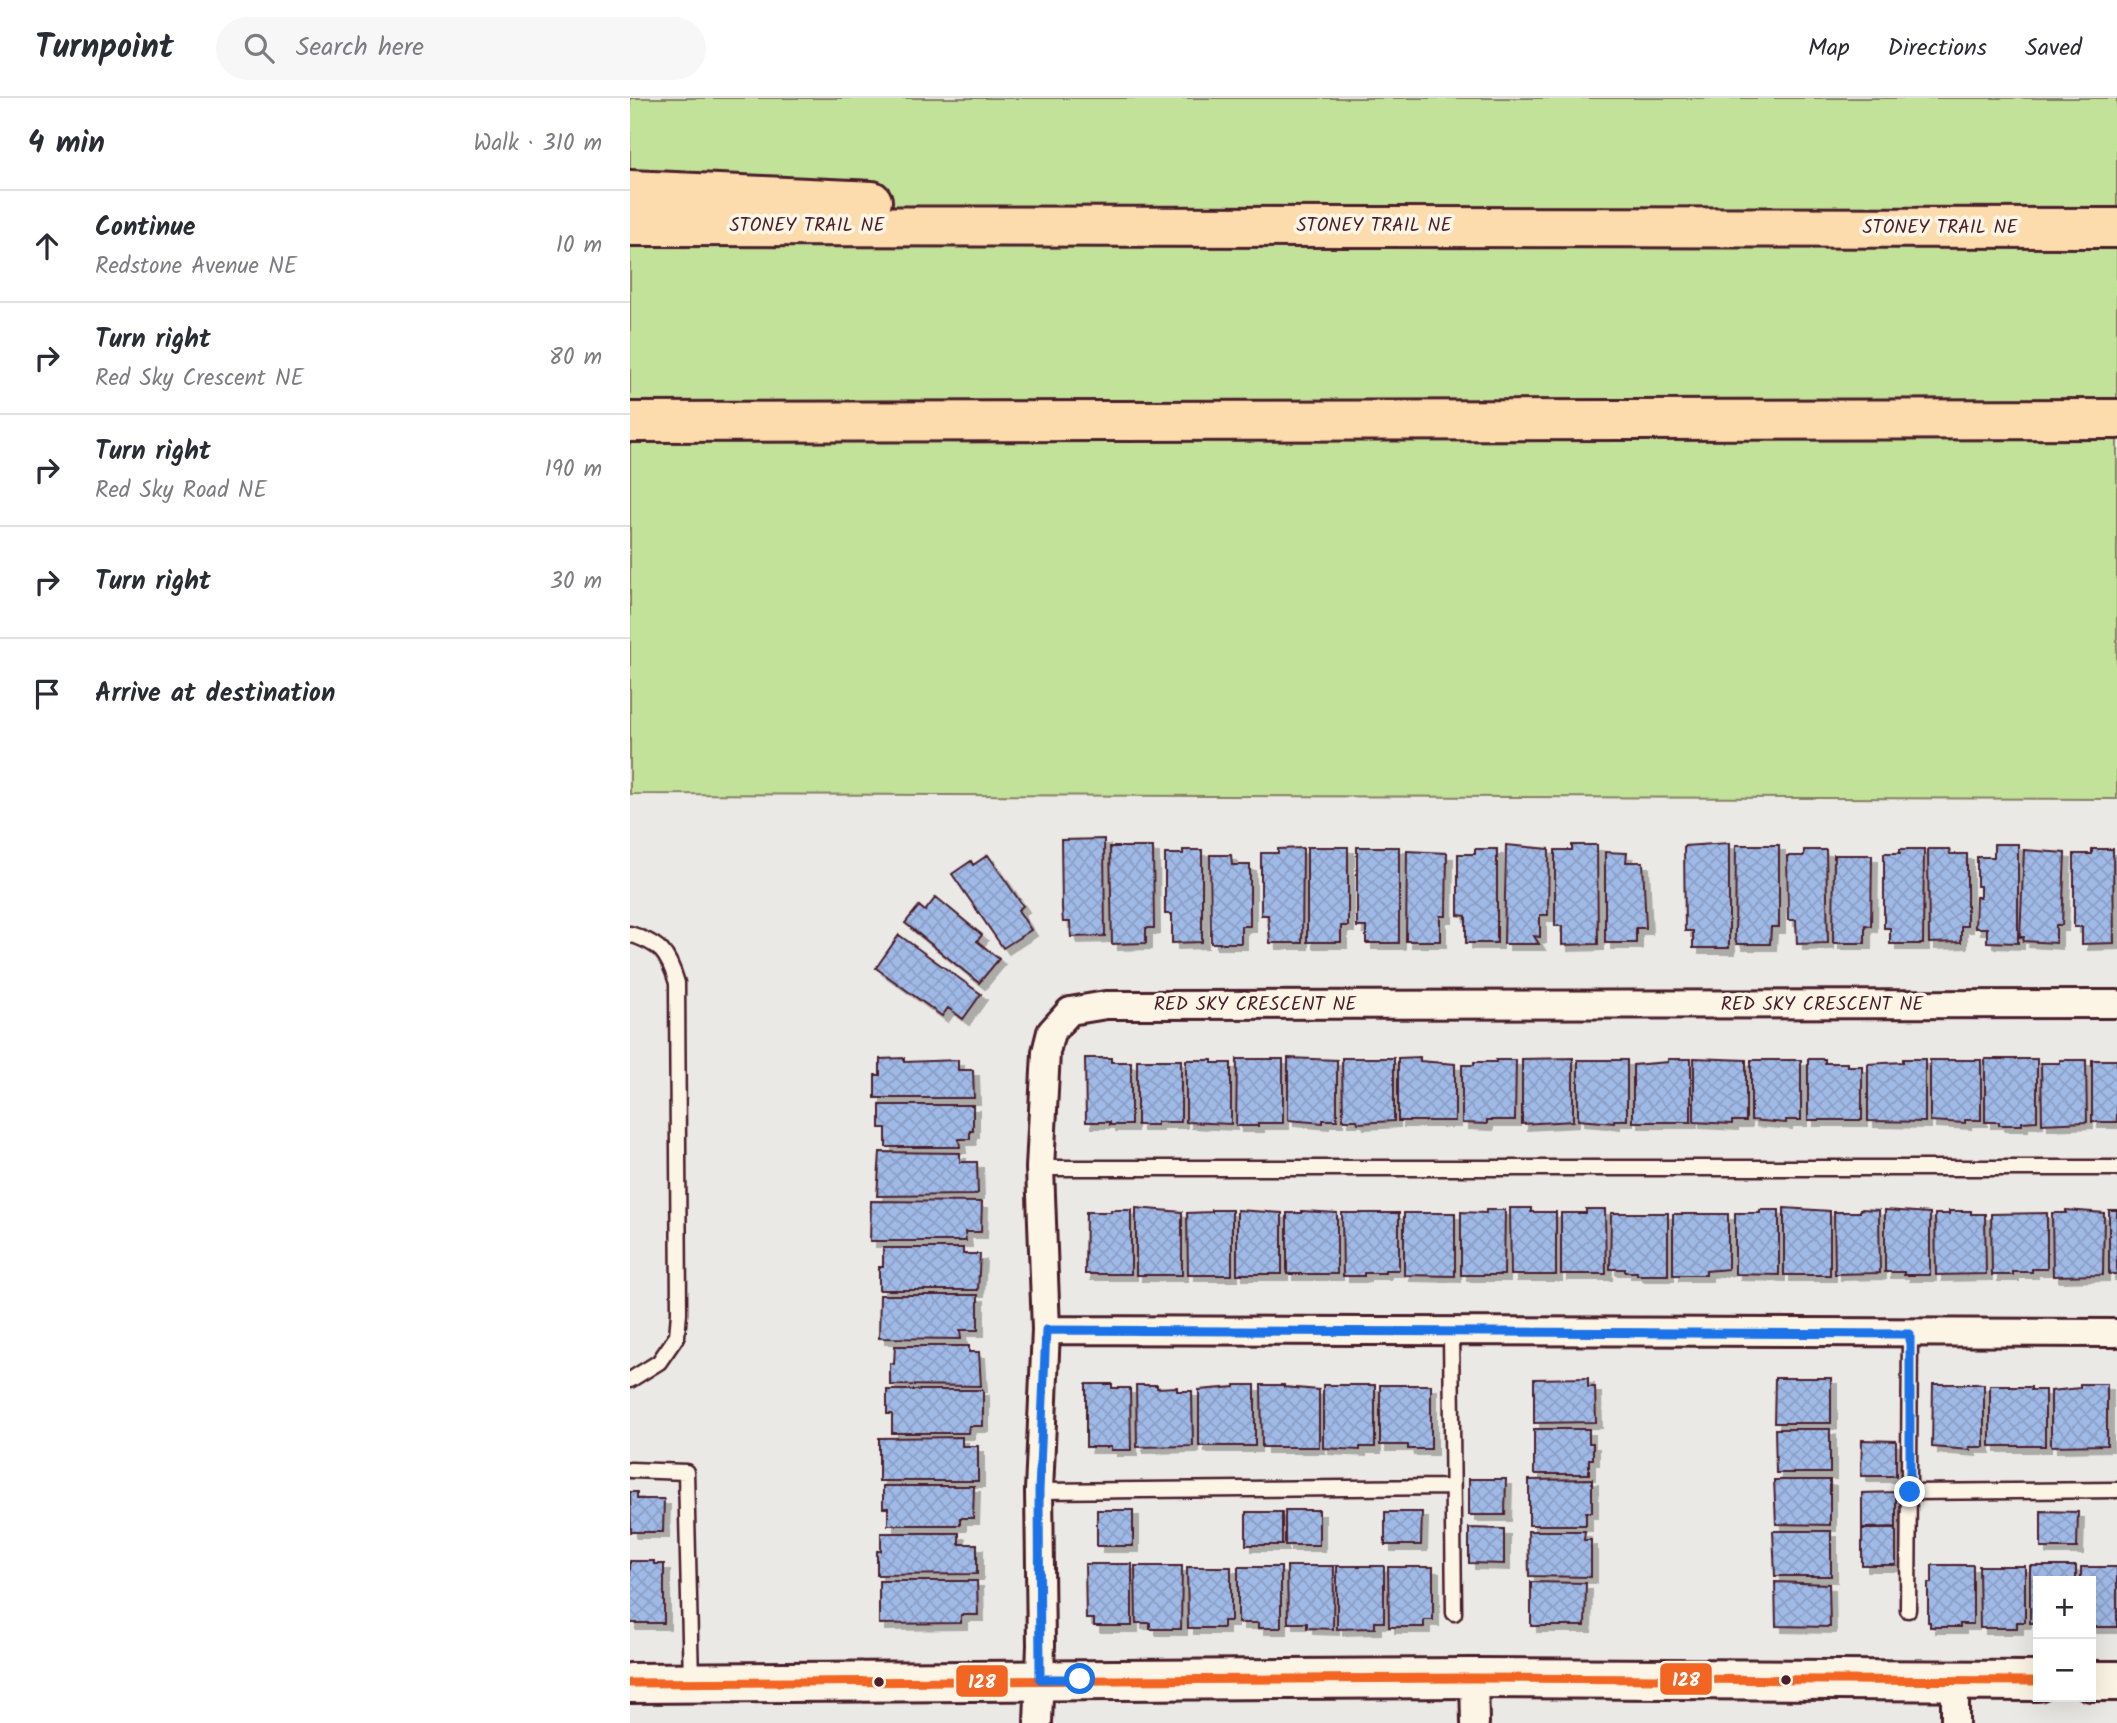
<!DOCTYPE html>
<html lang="en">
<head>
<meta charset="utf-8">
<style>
	body { margin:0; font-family:Kalam,sans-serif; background:#f7f7f7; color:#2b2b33 }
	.controls { position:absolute; right:21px; bottom:21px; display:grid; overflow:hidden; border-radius:0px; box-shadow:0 7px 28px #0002 }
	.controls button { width:63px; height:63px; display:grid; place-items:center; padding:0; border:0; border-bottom:2px solid #e1e1e2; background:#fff; color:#2b2b33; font:35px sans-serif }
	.stop { position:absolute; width:21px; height:21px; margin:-16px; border:5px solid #1a73e8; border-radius:50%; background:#fff }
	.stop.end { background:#1a73e8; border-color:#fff; box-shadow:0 2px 7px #0008 }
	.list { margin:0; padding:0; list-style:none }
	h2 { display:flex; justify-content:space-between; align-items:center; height:91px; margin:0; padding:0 28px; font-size:30px }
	h2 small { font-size:23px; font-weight:400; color:#7c7c81 }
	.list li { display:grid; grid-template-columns:46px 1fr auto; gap:21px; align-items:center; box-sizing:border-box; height:112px; padding:0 28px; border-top:2px solid #e1e1e2 }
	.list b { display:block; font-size:26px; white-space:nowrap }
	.list p { margin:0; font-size:23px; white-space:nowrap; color:#7c7c81 }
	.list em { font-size:23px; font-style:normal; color:#7c7c81 }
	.icon { flex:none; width:38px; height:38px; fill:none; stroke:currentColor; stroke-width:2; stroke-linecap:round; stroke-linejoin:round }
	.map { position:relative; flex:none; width:1487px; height:1625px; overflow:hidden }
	header { display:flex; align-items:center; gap:42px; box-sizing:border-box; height:98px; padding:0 35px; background:#fff; border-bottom:2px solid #e1e1e2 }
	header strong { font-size:33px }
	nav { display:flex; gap:38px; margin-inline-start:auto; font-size:24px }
	.search { width:490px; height:63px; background:#f7f7f7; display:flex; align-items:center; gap:18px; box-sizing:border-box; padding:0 24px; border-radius:38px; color:#7c7c81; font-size:26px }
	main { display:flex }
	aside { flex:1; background:#fff }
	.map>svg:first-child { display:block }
</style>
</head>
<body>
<header>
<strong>Turnpoint</strong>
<div class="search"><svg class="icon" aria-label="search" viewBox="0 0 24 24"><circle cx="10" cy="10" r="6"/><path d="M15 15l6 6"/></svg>Search here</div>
<nav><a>Map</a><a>Directions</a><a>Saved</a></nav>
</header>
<main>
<aside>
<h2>4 min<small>Walk · 310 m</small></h2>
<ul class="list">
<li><svg class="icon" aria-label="ahead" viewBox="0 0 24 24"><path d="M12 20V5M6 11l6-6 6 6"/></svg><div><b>Continue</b><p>Redstone Avenue NE</p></div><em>10 m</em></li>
<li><svg class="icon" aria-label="right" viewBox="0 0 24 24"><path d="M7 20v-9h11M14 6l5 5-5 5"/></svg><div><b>Turn right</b><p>Red Sky Crescent NE</p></div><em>80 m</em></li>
<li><svg class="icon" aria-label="right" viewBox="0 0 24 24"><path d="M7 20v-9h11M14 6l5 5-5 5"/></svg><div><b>Turn right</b><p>Red Sky Road NE</p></div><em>190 m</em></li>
<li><svg class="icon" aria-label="right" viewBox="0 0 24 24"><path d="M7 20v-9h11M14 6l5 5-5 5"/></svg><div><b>Turn right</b></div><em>30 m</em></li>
<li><svg class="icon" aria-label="arrive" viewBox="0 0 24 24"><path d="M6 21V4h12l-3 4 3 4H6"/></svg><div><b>Arrive at destination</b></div></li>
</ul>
</aside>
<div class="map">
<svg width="1487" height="1625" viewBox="0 0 1487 1625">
	<defs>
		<pattern id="building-cross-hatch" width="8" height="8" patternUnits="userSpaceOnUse" patternTransform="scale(1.75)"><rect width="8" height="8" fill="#a0bae7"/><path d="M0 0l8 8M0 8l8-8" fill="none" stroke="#8b9fc6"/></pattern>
		<filter id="shadow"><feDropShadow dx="6" dy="6" stdDeviation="0" flood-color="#0004"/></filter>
	</defs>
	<rect width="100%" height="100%" fill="#eae9e5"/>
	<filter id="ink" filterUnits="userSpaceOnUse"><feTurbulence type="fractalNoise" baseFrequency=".0143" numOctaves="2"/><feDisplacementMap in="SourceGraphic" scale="14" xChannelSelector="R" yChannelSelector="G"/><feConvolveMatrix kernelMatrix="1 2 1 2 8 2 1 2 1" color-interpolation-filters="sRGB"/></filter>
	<g filter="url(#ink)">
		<path fill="#c2e199" stroke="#868062" stroke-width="2" d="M 0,0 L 1487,0 L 1487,701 L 0,696 Z"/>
		<path fill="url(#building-cross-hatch)" stroke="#4a1f2b" stroke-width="2" filter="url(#shadow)" d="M 474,741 L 475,838 L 441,839 L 440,824 L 433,824 L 432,811 L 431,742 Z
			M 1099,745 L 1099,850 L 1063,850 L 1063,833 L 1055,833 L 1054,748 Z
			M 1364,746 L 1388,746 L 1388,845 L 1357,844 L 1357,830 L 1345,830 L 1346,799 L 1350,799 L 1350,788 L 1347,788 L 1347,759 L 1364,759 Z
			M 876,747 L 919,751 L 918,817 L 910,817 L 910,839 L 904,838 L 909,846 L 874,846 Z
			M 942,747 L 967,747 L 968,846 L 932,847 L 932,828 L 925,828 L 925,752 L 942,752 Z
			M 1106,747 L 1149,747 L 1149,829 L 1141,829 L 1140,846 L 1107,846 L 1105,841 Z
			M 480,749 L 523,749 L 524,830 L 516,830 L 516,845 L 482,846 Z
			M 677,749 L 718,749 L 718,828 L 711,828 L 711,844 L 677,844 Z
			M 727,749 L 769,749 L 769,845 L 736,845 L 736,829 L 727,829 Z
			M 673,750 L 672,845 L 640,845 L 638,817 L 631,817 L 631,755 L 648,755 L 648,751 Z
			M 845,751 L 867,751 L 867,845 L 836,845 L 836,818 L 828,817 L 828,756 L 845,756 Z
			M 1270,751 L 1294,751 L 1293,846 L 1260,846 L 1260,830 L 1254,830 L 1254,755 L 1270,755 Z
			M 1298,751 L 1319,751 L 1320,756 L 1337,756 L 1337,828 L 1331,828 L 1331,844 L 1299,845 Z
			M 1462,751 L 1483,751 L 1484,845 L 1452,846 L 1452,829 L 1444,829 L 1444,756 L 1462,756 Z
			M 553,752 L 572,752 L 572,844 L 542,845 L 542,816 L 535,816 L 535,756 L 553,756 Z
			M 1174,752 L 1196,752 L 1198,845 L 1167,846 L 1166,822 L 1158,822 L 1157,758 L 1174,758 Z
			M 1394,752 L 1435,755 L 1432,827 L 1426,827 L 1426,845 L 1393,843 L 1394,839 L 1390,839 Z
			M 777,753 L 817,755 L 816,818 L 810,818 L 810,843 L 776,843 Z
			M 975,754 L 997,755 L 996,764 L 1013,764 L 1016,830 L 1006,830 L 1006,845 L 975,845 Z
			M 358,757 L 393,808 L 388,812 L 401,832 L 373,850 L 322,776 L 341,763 L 343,767 Z
			M 580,757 L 601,757 L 602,767 L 620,767 L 620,828 L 611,828 L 611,845 L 581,845 Z
			M 1204,757 L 1242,757 L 1241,828 L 1235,827 L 1235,845 L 1203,845 Z
			M 306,799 L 352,837 L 347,843 L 369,861 L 349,885 L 275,825 L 289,808 L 295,813 Z
			M 269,837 L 351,896 L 333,921 L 318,910 L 312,918 L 246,870 Z
			M 790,959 L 790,963 L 825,966 L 825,1023 L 768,1023 L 768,960 Z
			M 274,960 L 274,964 L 328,962 L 328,972 L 343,972 L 344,1000 L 245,1000 L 245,977 L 250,977 L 250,961 Z
			M 455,960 L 481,960 L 481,964 L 501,964 L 501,1027 L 480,1027 L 480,1024 L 456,1024 Z
			M 658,960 L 707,962 L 707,1022 L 693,1022 L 693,1025 L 658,1022 Z
			M 712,960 L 764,960 L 764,1023 L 728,1025 L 727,1022 L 713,1022 Z
			M 943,960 L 943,1023 L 892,1026 L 892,961 Z
			M 1064,960 L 1116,962 L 1116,1023 L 1102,1023 L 1102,1026 L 1064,1024 Z
			M 607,961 L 653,961 L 653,1025 L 628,1025 L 628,1028 L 606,1028 Z
			M 1038,961 L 1061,961 L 1061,1024 L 1003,1024 L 1003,967 L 1038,964 Z
			M 1178,961 L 1195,961 L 1195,965 L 1217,965 L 1217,968 L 1232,968 L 1232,1022 L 1178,1022 Z
			M 1273,961 L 1295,961 L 1295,1024 L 1238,1023 L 1238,966 L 1273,964 Z
			M 1355,961 L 1407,961 L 1407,1023 L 1392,1024 L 1392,1027 L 1369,1027 L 1369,1024 L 1355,1024 Z
			M 507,962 L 551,962 L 551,1024 L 527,1024 L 527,1027 L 507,1027 Z
			M 556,962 L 582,962 L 582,965 L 601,965 L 601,1026 L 556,1024 Z
			M 866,962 L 886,962 L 885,1022 L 857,1022 L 857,1026 L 832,1025 L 832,967 L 844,967 L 844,964 L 866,964 Z
			M 948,962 L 997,962 L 997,1022 L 984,1022 L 984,1025 L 948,1022 Z
			M 1121,962 L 1171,962 L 1171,1022 L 1156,1022 L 1156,1025 L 1121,1022 Z
			M 1300,962 L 1351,962 L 1351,1022 L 1335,1022 L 1335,1025 L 1300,1023 Z
			M 1430,962 L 1456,962 L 1457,1024 L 1412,1026 L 1411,965 L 1430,965 Z
			M 1462,962 L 1487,962 L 1487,1024 L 1462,1024 Z
			M 250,1007 L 343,1007 L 343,1033 L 340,1033 L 340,1041 L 329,1041 L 330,1049 L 256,1049 L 256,1030 L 250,1030 Z
			M 250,1054 L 330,1055 L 330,1064 L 347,1064 L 348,1095 L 344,1097 L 247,1098 Z
			M 241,1103 L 352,1104 L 351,1134 L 335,1134 L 336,1143 L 240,1143 Z
			M 506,1110 L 552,1114 L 552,1177 L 506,1177 Z
			M 880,1110 L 901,1110 L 901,1114 L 926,1114 L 926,1177 L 881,1177 Z
			M 1154,1110 L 1200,1113 L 1200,1177 L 1154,1177 Z
			M 956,1111 L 975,1111 L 976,1176 L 931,1176 L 931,1115 L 956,1115 Z
			M 1230,1111 L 1249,1112 L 1250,1175 L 1205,1176 L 1204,1114 L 1230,1114 Z
			M 481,1112 L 501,1112 L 501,1176 L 455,1176 L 456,1114 L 481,1114 Z
			M 582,1112 L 602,1112 L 602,1177 L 558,1177 L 557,1115 L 582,1114 Z
			M 607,1112 L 652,1115 L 652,1176 L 607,1176 Z
			M 856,1112 L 875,1112 L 874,1177 L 831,1177 L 831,1114 L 856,1115 Z
			M 1130,1112 L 1149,1112 L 1149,1177 L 1105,1176 L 1105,1115 L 1130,1115 Z
			M 1255,1112 L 1300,1115 L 1300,1177 L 1274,1177 L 1274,1174 L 1255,1174 Z
			M 1436,1112 L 1474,1115 L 1473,1177 L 1423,1178 L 1422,1115 L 1436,1115 Z
			M 1479,1112 L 1487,1112 L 1487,1176 L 1479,1176 Z
			M 672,1113 L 707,1115 L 707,1176 L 657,1176 L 657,1115 L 672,1115 Z
			M 1319,1113 L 1341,1113 L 1341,1116 L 1355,1116 L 1356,1176 L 1306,1177 L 1305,1116 L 1319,1116 Z
			M 712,1115 L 769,1115 L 769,1172 L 755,1172 L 755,1175 L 734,1175 L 734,1178 L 713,1178 Z
			M 774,1115 L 825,1115 L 825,1178 L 774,1177 Z
			M 981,1115 L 1038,1115 L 1038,1177 L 1007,1177 L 1007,1174 L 995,1174 L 995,1171 L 980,1171 Z
			M 1417,1115 L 1417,1171 L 1402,1171 L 1402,1174 L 1383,1174 L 1383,1177 L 1362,1177 L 1361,1116 Z
			M 1043,1116 L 1098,1116 L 1098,1171 L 1076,1173 L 1076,1177 L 1043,1177 Z
			M 253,1150 L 333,1150 L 333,1156 L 350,1156 L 348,1192 L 249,1192 L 249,1169 L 253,1169 Z
			M 250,1197 L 348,1197 L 348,1232 L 330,1232 L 331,1241 L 249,1240 Z
			M 265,1248 L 339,1248 L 339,1254 L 349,1254 L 351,1288 L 260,1287 L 260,1265 L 264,1266 Z
			M 958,1280 L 958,1289 L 965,1289 L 966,1324 L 904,1325 L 904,1281 Z
			M 1145,1280 L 1201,1280 L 1201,1325 L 1144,1325 Z
			M 456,1286 L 482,1286 L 482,1290 L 500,1290 L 501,1352 L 481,1352 L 481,1349 L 456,1349 Z
			M 1303,1286 L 1354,1286 L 1354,1349 L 1339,1349 L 1340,1352 L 1302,1349 Z
			M 1450,1286 L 1477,1286 L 1477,1347 L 1421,1348 L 1421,1293 L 1450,1290 Z
			M 506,1287 L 527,1287 L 527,1290 L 547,1289 L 547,1293 L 562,1293 L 563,1348 L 507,1349 Z
			M 605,1287 L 625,1287 L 625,1348 L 569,1348 L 569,1292 L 605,1289 Z
			M 631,1287 L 654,1287 L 654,1289 L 689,1292 L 689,1349 L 632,1349 Z
			M 693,1287 L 745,1287 L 745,1349 L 730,1349 L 730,1352 L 693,1350 Z
			M 750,1287 L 801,1287 L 801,1351 L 778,1351 L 778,1347 L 750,1347 Z
			M 1360,1287 L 1380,1287 L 1380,1289 L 1401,1289 L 1401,1292 L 1415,1292 L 1415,1348 L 1360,1348 Z
			M 257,1292 L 353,1292 L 353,1328 L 339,1328 L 338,1335 L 262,1335 L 262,1316 L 257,1316 Z
			M 904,1331 L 959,1331 L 959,1345 L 963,1345 L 963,1361 L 959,1361 L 959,1376 L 904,1376 Z
			M 1145,1331 L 1200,1331 L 1200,1375 L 1146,1375 Z
			M 332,1339 L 332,1348 L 348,1348 L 348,1383 L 249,1383 L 249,1340 Z
			M 1232,1342 L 1266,1343 L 1266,1378 L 1231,1378 Z
			M 839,1381 L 876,1381 L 875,1417 L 839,1417 Z
			M 962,1381 L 962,1414 L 956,1414 L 956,1427 L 899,1427 L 899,1382 Z
			M 1144,1382 L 1200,1382 L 1200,1427 L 1146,1426 Z
			M 253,1388 L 344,1388 L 343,1420 L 330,1420 L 330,1427 L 258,1427 L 258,1410 L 253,1410 Z
			M 0,1394 L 7,1394 L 7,1401 L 34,1401 L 33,1434 L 1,1434 Z
			M 1266,1394 L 1266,1429 L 1232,1430 L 1232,1395 Z
			M 467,1412 L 503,1412 L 503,1448 L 467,1448 Z
			M 655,1412 L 689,1412 L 689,1447 L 655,1447 Z
			M 1411,1413 L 1448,1414 L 1447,1450 L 1411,1450 Z
			M 616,1414 L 652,1414 L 652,1447 L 616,1447 Z
			M 755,1414 L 792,1414 L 791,1447 L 755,1447 Z
			M 839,1430 L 874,1431 L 874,1466 L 839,1465 Z
			M 1232,1431 L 1266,1431 L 1266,1467 L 1232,1467 Z
			M 898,1433 L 955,1433 L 954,1442 L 961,1442 L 961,1479 L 899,1478 Z
			M 1143,1433 L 1201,1433 L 1201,1478 L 1145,1478 Z
			M 251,1435 L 329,1435 L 329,1446 L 347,1446 L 347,1476 L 247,1477 L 247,1453 L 251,1453 Z
			M 0,1463 L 24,1463 L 24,1466 L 34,1466 L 34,1525 L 0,1525 Z
			M 455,1466 L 502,1466 L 502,1528 L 464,1528 L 464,1521 L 456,1521 Z
			M 1302,1467 L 1343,1467 L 1343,1526 L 1330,1526 L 1330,1529 L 1300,1529 L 1300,1524 L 1298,1524 L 1298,1485 L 1302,1485 Z
			M 505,1468 L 552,1468 L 551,1531 L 520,1531 L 520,1525 L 506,1525 Z
			M 657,1468 L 704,1468 L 703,1531 L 677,1530 L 677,1525 L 658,1525 Z
			M 707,1468 L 754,1468 L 754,1524 L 745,1524 L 745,1530 L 707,1531 Z
			M 1349,1468 L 1395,1468 L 1395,1524 L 1387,1524 L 1387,1530 L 1350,1530 Z
			M 1400,1468 L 1446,1468 L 1446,1483 L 1408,1483 L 1408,1525 L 1400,1525 Z
			M 557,1469 L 601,1469 L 601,1523 L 593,1523 L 593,1530 L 558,1530 Z
			M 608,1469 L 651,1469 L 651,1530 L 628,1530 L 628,1525 L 608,1525 Z
			M 758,1469 L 803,1469 L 803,1522 L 794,1522 L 794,1529 L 759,1529 Z
			M 1451,1469 L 1487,1469 L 1487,1529 L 1461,1529 L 1461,1483 L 1451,1483 Z
			M 249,1483 L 347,1483 L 348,1517 L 331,1517 L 331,1525 L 249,1526 Z
			M 901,1484 L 956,1485 L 955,1528 L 901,1528 Z
			M 1145,1484 L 1199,1486 L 1200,1529 L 1146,1528 Z"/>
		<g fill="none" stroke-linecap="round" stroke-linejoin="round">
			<defs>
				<path id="lane" d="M 0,836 C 31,846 38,855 47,885 L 49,1215 L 47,1238 L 29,1264 L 0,1282
					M 410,1070 L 1487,1070
					M 821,1234 L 824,1515
					M 0,1372 L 56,1374 L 61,1583
					M 409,1393 L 822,1389
					M 1280,1394 L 1487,1392
					M 1278,1512 L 1280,1236"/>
				<path id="street" d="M 416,1232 L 1487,1235
					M 844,1580 L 845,1625
					M 1325,1583 L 1325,1625
					M 408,1625 L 411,1547 L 409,1393 L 416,1232 L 410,1070 L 416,954 L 421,934 L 440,913 L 476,907 L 1487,906"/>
				<path id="secondary" d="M 1461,1583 L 1487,1583
					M 0,1585 L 844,1580 L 1408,1583"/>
				<path id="highway" d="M 0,92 L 242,103
					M 0,128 L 1487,130
					M 0,324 L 1487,321"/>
			</defs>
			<use href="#lane" stroke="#4a1f2b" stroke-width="19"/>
			<use href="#street" stroke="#4a1f2b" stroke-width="32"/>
			<use href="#secondary" stroke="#4a1f2b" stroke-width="44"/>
			<use href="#highway" stroke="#4a1f2b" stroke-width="44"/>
			<use href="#lane" stroke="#fcf5e5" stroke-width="14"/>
			<use href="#street" stroke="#fcf5e5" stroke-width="26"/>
			<use href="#secondary" stroke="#fcf5e5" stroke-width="38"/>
			<use href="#highway" stroke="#fcdcac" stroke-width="38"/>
			<defs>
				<path id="bus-1" d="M 0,1585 L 844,1580 L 1408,1583"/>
			</defs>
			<use href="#bus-1" stroke="#fcf5e5" stroke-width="14"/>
			<use href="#bus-1" stroke="#f26522" stroke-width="9"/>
		</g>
	</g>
	<g fill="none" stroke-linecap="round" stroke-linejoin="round" filter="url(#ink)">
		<path stroke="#1a73e8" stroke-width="9" d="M 450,1581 L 410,1581 L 409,1393 L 416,1232 L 1280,1236 L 1280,1394"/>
	</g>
	<g fill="#4a1f2b" stroke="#fcf5e5" stroke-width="2.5">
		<circle cx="1156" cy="1582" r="6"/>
		<circle cx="249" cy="1584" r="6"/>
	</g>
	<g text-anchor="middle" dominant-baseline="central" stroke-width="7" stroke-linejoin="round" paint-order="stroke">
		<g font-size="19" fill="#4a1f2b" stroke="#fcf5e5">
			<text x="177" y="128">STONEY TRAIL NE</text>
			<text x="744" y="128">STONEY TRAIL NE</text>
			<text x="1310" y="130">STONEY TRAIL NE</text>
			<text x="625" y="907">RED SKY CRESCENT NE</text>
			<text x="1192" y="907">RED SKY CRESCENT NE</text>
		</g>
	</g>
	<g stroke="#fcf5e5" stroke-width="2.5">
		<rect x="1029" y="1564" width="54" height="34" rx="7" fill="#f26522"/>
		<rect x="325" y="1566" width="54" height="34" rx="7" fill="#f26522"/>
	</g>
	<g font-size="19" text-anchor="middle" font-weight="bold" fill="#fff">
		<text x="1056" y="1588">128</text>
		<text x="352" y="1590">128</text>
	</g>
</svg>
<div class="controls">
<button>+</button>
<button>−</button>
</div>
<div class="stop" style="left:450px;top:1581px"></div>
<div class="stop end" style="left:1280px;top:1394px"></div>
</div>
</main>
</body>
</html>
